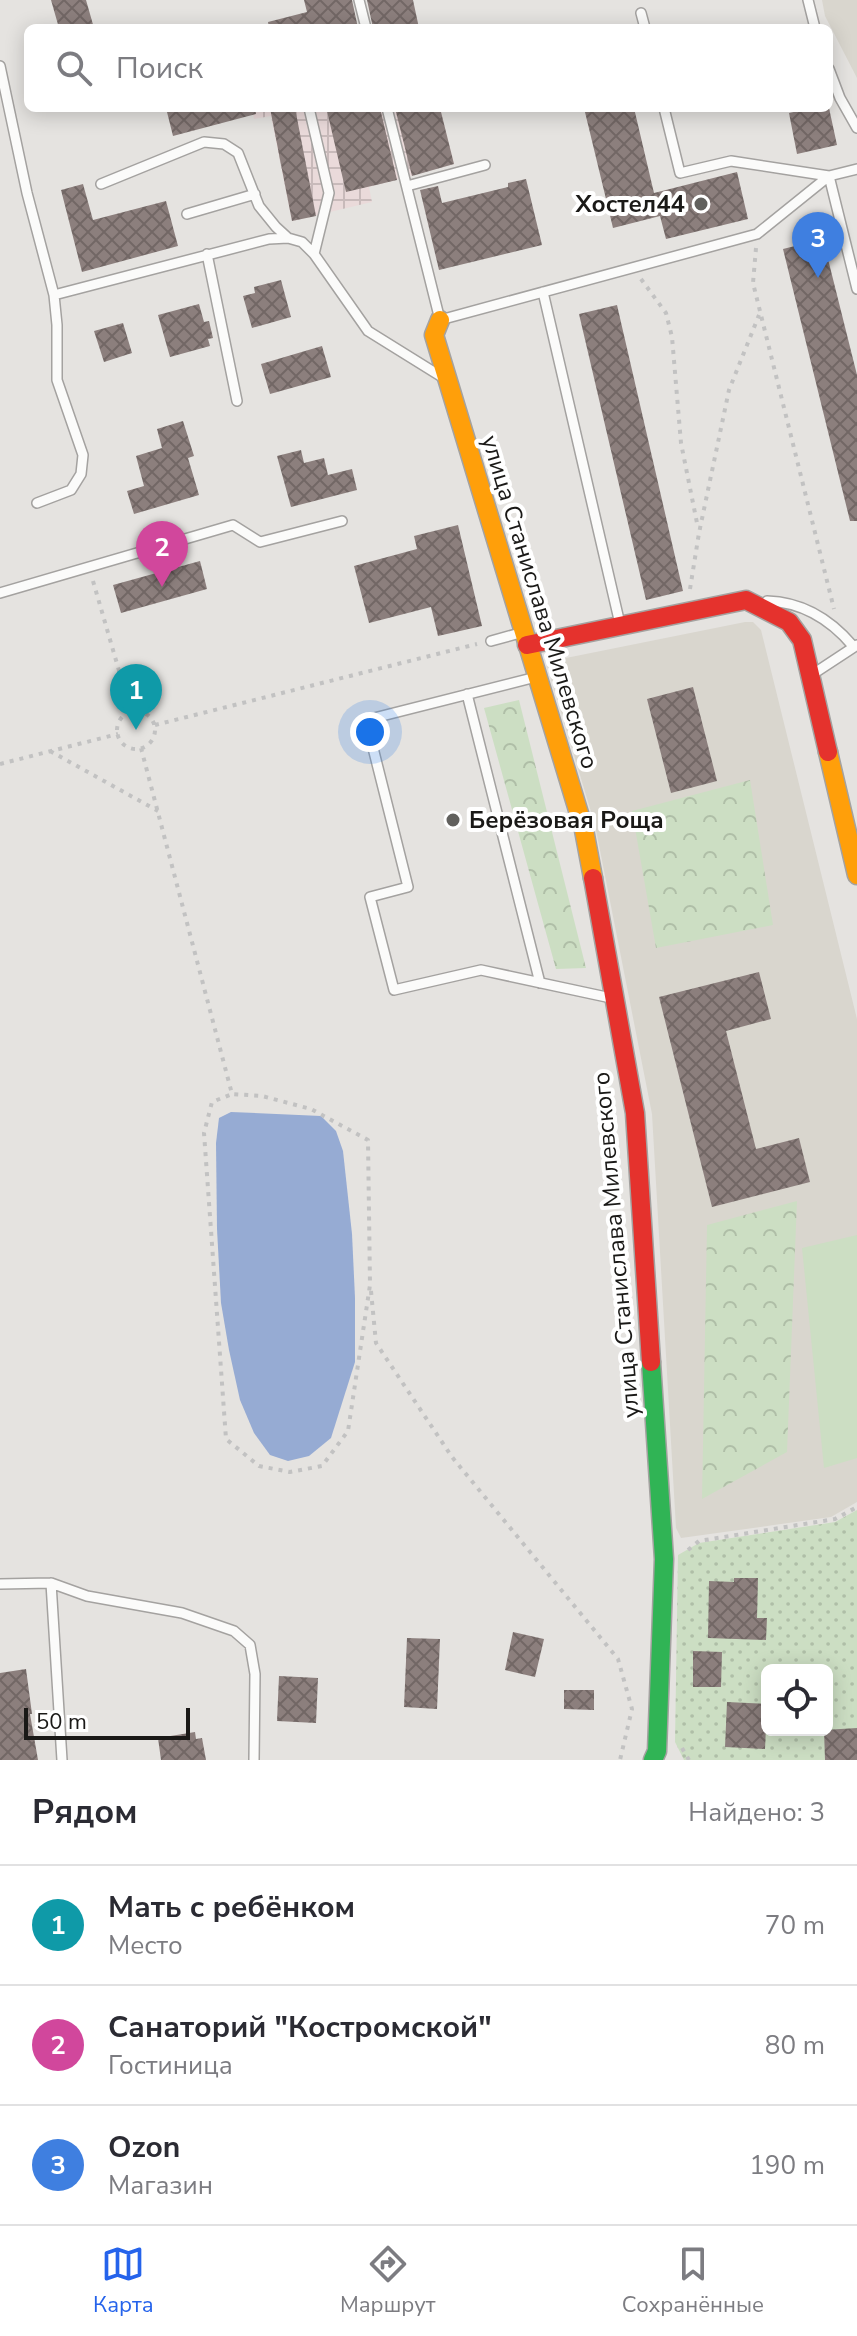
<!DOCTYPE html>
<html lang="ru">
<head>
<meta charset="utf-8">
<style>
	body { margin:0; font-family:"Nunito Sans",sans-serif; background:#f7f7f7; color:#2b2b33 }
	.controls { position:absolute; right:24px; bottom:24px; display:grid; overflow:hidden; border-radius:12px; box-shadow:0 4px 20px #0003 }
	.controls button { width:72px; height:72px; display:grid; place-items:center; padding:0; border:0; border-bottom:2px solid #e1e1e2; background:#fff; color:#2b2b33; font:40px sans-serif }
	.scale { position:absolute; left:24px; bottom:20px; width:166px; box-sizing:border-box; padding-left:8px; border:4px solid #1a1917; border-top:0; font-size:22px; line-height:28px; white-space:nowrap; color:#1a1917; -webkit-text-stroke:6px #fff; paint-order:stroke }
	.you { position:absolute; left:370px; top:732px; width:28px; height:28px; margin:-20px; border:6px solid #fff; border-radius:50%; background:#1a73e8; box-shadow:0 0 0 12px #1a73e833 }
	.badge { display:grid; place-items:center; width:52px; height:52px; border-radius:50%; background:#2563eb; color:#fff; font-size:26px; font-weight:700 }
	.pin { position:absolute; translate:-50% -66px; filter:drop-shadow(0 2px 4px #0008) }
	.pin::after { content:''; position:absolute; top:42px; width:28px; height:24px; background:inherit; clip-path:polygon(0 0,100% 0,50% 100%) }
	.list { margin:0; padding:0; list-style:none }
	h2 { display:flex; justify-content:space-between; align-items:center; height:104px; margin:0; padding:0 32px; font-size:34px }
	h2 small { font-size:26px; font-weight:400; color:#7c7c81 }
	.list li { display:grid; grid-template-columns:52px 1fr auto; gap:24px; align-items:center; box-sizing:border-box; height:120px; padding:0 32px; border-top:2px solid #e1e1e2 }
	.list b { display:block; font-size:30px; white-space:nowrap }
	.list p { margin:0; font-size:26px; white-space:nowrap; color:#7c7c81 }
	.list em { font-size:26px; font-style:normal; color:#7c7c81 }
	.icon { flex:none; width:44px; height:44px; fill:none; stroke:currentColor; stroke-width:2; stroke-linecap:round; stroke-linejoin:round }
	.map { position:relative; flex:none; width:857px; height:1760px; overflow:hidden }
	.search { position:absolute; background:#fff; box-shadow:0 4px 20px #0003; left:24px; right:24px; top:24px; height:88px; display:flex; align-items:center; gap:20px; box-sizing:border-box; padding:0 28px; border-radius:12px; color:#7c7c81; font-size:30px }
	.sheet { height:464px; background:#fff }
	nav { display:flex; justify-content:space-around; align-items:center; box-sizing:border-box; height:112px; border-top:2px solid #e1e1e2; background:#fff; font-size:22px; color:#7c7c81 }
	nav a { display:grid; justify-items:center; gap:4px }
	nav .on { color:#2563eb }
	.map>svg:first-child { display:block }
</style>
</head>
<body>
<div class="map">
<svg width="857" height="1760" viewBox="0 0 857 1760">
	<defs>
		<pattern id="industrial-grid" width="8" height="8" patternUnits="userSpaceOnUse" patternTransform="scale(2)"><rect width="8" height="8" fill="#eadada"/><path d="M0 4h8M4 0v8" fill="none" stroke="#c8baba"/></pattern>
		<pattern id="grass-dots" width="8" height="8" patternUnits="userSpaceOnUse" patternTransform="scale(2)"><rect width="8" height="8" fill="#ccdec3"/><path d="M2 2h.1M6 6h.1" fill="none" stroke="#afbea7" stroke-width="1.8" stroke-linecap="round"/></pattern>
		<pattern id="forest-crowns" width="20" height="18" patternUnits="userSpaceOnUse" patternTransform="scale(2)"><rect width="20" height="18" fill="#ccdec3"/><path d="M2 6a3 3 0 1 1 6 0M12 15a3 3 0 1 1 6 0" fill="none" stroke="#afbea7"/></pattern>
		<pattern id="building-cross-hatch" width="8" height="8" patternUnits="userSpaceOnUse" patternTransform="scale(2)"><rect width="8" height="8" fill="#8c7f7d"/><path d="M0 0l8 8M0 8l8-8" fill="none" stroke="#726765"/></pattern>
	</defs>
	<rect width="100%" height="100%" fill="#e5e3e0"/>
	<path fill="url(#industrial-grid)" d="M 252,108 L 440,108 L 454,164 L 369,187 L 372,202 L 292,221 L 271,116 L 254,119 Z"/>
	<path fill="#d9d6ce" d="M 822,0 L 857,0 L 857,78 L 825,16 Z
		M 745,622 L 753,622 L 761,630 L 857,1019 L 857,1502 L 831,1517 L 681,1538 L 676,1528 L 652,1114 L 595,825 L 546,662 Z"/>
	<path fill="url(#grass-dots)" fill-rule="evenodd" d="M 857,1510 L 857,1760 L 684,1760 L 675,1742 L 678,1555 L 699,1543 L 835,1522 ZM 767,1670 L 827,1670 L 827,1730 L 767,1730 Z"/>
	<path fill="url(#forest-crowns)" d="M 519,700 L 586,968 L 556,969 L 484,708 Z
		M 750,780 L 773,925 L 656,948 L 632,811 Z
		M 797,1201 L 787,1452 L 702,1499 L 707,1225 Z"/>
	<path fill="#ccdec3" d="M 857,1235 L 857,1458 L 824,1468 L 802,1248 Z"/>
	<path fill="#96abd3" d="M 231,1112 L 321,1116 L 336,1131 L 343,1151 L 352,1234 L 355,1298 L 355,1362 L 331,1438 L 309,1456 L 288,1461 L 270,1455 L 254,1433 L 240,1400 L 229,1350 L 221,1303 L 217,1229 L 216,1143 L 219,1118 Z"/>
	<path fill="url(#building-cross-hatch)" d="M 51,0 L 86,0 L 94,28 L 59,28 Z
		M 304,0 L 352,0 L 358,28 L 269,28 L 268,22 L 307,12 Z
		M 367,0 L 413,0 L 419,28 L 373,28 Z
		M 166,108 L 255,108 L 256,114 L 173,136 Z
		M 270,108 L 295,108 L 316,216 L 292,221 Z
		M 339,108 L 380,108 L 397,180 L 346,192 L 327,111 Z
		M 395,108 L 440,108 L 454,164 L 412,176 Z
		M 584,108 L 634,108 L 654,193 L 737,172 L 748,219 L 666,239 L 660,216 L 613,228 Z
		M 812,108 L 829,108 L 837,145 L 797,154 L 789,113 Z
		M 526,179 L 542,245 L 439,270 L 420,190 L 438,186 L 442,203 L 508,187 L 508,183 Z
		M 83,184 L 93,220 L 166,201 L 178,246 L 82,272 L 61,190 Z
		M 823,239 L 857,375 L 857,521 L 850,521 L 783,249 Z
		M 281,280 L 291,317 L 252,328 L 243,296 L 255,293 L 254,287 Z
		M 199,304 L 204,322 L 209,321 L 213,338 L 208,339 L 210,346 L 170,357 L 158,315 Z
		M 617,305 L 683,591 L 646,600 L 579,314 Z
		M 123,323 L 132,353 L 104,362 L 94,331 Z
		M 322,346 L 331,377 L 270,394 L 261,364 Z
		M 183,421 L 194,456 L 188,458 L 199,495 L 134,514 L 127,491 L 144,486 L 136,456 L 162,448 L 157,429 Z
		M 301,450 L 304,463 L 324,458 L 328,475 L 352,469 L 357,490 L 291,507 L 277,456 Z
		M 458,525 L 482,626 L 438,636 L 431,607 L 369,623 L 354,566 L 417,549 L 414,536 Z
		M 200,561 L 207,589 L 121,613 L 113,585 Z
		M 693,687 L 717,781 L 671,793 L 647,699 Z
		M 759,972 L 771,1019 L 726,1031 L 756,1149 L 799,1138 L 810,1182 L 712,1207 L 659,997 Z
		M 734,1578 L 758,1578 L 757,1618 L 767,1618 L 766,1640 L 708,1638 L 709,1581 L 734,1582 Z
		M 513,1632 L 544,1639 L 535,1677 L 505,1670 Z
		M 407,1638 L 440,1639 L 437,1709 L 404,1707 Z
		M 693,1651 L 722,1652 L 721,1687 L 693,1687 Z
		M 26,1669 L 32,1714 L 30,1714 L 38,1760 L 0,1760 L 0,1673 Z
		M 279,1676 L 318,1678 L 316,1723 L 277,1721 Z
		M 564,1690 L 594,1690 L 594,1710 L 564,1709 Z
		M 727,1702 L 767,1704 L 765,1749 L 725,1747 Z
		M 857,1728 L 857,1760 L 825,1760 L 824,1730 Z
		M 195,1732 L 196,1739 L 202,1738 L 206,1760 L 161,1760 L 158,1738 Z"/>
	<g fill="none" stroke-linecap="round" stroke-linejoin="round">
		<defs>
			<path id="lane" d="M 359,0 L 366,28
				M 808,0 L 815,28
				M 641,13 L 645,28
				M 0,66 L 27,193 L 54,295 L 57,325 L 57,380 L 83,455 L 81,474 L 71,490 L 37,503
				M 829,69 L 840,98 L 857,128
				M 309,108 L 329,193 L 314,254
				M 387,108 L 440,320 L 757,234 L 829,176 L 857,169
				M 664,108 L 680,173 L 731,161 L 829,176 L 857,289
				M 101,184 L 204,142 L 224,144 L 238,153 L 259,206 L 276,227 L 288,238
				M 407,186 L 485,165
				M 187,214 L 255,194
				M 207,254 L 237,401
				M 543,292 L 620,624
				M 54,295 L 269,239 L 288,238 L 302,242 L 314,254 L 368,331 L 442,377
				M 0,593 L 233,525 L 260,542 L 342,521
				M 767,601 C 802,602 831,620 853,646
				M 491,641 L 520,633
				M 813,674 L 857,645
				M 536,677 L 366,720 L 408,887 L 370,897 L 394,990 L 481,970 L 611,998
				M 467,694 L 540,983
				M 51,1583 L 62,1760
				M 0,1584 L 51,1583 L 87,1596 L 182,1613 L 234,1631 L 250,1645 L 255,1674 L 254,1760"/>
			<path id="fast" d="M 651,1362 L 664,1559 L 657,1751 L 653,1760"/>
			<path id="slow" d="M 440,320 L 434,335 L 584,830 L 593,878
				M 828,752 L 857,875"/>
			<path id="jam" d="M 527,645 L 746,600 L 789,622 L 802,640 L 828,752
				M 593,878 L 635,1113 L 651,1362"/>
		</defs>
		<use href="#lane" stroke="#a4a2a0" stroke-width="12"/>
		<use href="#fast" stroke="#a4a2a0" stroke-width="21"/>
		<use href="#slow" stroke="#a4a2a0" stroke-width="21"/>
		<use href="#jam" stroke="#a4a2a0" stroke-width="21"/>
		<path stroke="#c2c2c2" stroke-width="4" stroke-dasharray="4 6" stroke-linecap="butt" d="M 756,248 L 753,283 L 834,609
			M 641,279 L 666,313 L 672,337 L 681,443 L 698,528
			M 93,581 L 131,712
			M 690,589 L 699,533 L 729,390 L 759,315
			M117 730a19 19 0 1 1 38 0a19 19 0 1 1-38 0Z
			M 155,725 L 477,644
			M 141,748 L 232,1094 L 262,1096 L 311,1109 L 368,1140 L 370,1285 L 348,1431 L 322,1466 L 290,1472 L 259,1466 L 226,1439 L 204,1133 L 212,1102 L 232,1094
			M 50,751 L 158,811
			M 0,764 L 118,734
			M 371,1291 L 376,1343 L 452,1457 L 618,1659 L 632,1709 L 620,1760
			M 688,1550 L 699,1541 L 835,1519 L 857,1507
			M 682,1748 L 689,1760"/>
		<use href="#lane" stroke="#fbfbfa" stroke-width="9"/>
		<use href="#fast" stroke="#30b455" stroke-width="18"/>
		<use href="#slow" stroke="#ff9f0a" stroke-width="18"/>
		<use href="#jam" stroke="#e5322d" stroke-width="18"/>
	</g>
	<g fill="#61605d" stroke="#fff" stroke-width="3">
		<circle cx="701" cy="204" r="8"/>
		<circle cx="453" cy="820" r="8"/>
	</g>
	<g text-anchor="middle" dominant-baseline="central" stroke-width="8" stroke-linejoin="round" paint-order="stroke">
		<g font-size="24" font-weight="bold" fill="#1a1917" stroke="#fff" text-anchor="end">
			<text x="685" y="204">Хостел44</text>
			<text x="469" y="820" text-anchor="start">Берёзовая Роща</text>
		</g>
		<g font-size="24" fill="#1a1917" stroke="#fff">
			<text transform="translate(540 602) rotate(73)">улица Станислава Милевского</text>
			<text transform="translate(616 1245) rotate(-95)">улица Станислава Милевского</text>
		</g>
	</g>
</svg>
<div class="controls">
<button><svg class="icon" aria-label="locate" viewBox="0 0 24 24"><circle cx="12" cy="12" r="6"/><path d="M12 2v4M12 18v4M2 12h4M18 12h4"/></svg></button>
</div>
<div class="scale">50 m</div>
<div class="you"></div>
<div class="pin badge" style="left:136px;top:730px;background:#0f9aa8">1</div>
<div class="pin badge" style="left:162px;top:587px;background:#d1479c">2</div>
<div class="pin badge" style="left:818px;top:278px;background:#3f7fe0">3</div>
<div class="search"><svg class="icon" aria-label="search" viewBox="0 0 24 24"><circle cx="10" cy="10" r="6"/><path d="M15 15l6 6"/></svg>Поиск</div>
</div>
<section class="sheet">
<h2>Рядом<small>Найдено: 3</small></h2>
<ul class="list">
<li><span class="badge" style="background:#0f9aa8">1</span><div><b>Мать с ребёнком</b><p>Место</p></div><em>70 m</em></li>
<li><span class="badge" style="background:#d1479c">2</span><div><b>Санаторий &quot;Костромской&quot;</b><p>Гостиница</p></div><em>80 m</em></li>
<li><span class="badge" style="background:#3f7fe0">3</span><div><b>Ozon</b><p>Магазин</p></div><em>190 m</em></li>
</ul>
</section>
<nav>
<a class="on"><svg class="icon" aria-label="map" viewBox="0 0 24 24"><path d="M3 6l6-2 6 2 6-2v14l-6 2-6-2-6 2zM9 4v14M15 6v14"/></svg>Карта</a>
<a><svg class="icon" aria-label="directions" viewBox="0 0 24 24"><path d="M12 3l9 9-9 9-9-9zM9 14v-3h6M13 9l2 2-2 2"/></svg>Маршрут</a>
<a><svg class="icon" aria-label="saved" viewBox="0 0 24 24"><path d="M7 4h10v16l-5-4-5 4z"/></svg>Сохранённые</a>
</nav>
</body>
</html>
